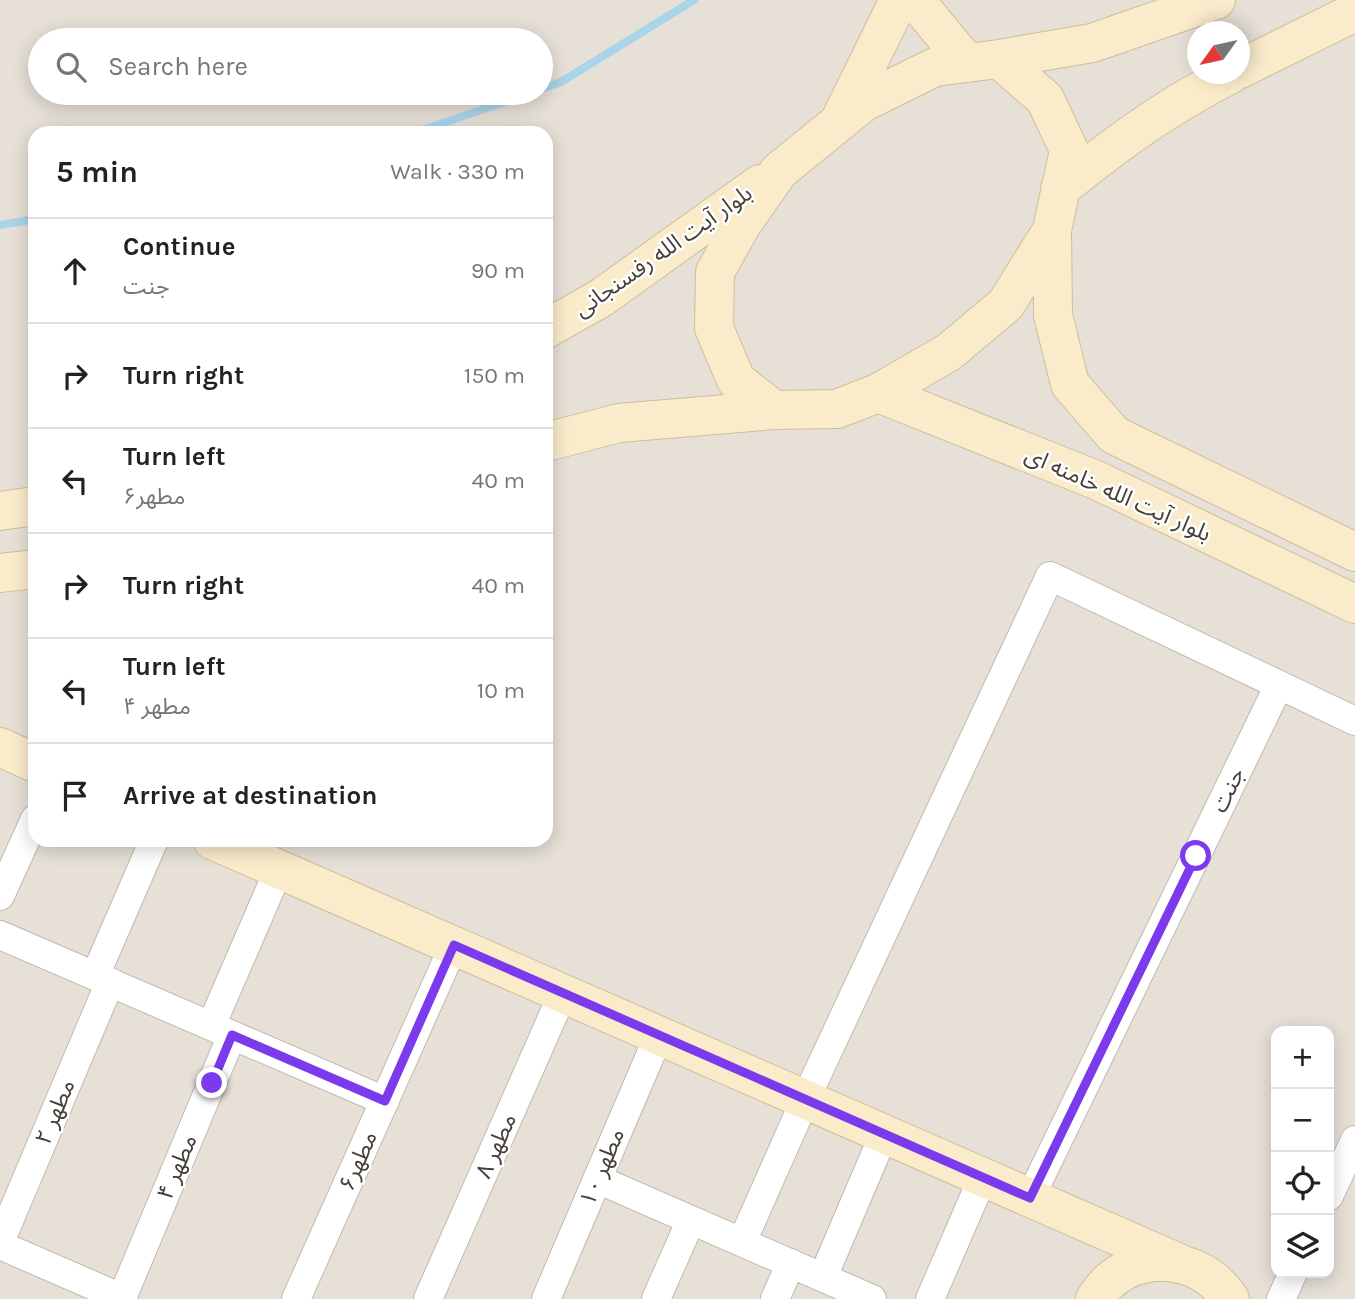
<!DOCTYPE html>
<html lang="en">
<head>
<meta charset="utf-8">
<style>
	body { margin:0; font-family:Karla,"Noto Sans Arabic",sans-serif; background:#f2f2f2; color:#222 }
	.controls { position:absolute; right:21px; bottom:21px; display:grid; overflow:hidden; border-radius:14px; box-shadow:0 4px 18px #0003 }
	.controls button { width:63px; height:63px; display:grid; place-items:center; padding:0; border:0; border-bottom:2px solid #e0e0e0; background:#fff; color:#222; font:35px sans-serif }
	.compass { position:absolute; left:1187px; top:21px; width:63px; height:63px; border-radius:50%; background:#fff; box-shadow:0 4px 18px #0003; rotate:237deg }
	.stop { position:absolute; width:21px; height:21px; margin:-16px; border:5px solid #7c3aed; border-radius:50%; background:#fff }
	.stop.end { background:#7c3aed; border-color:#fff; box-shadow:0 2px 7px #0008 }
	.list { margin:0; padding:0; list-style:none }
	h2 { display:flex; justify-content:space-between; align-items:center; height:91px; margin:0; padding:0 28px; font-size:30px }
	h2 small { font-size:23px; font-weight:400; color:#767676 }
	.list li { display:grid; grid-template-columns:46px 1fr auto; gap:21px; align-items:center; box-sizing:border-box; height:105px; padding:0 28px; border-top:2px solid #e0e0e0 }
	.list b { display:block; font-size:26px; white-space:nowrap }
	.list p { margin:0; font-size:23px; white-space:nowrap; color:#767676 }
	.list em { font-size:23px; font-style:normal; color:#767676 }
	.icon { flex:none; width:38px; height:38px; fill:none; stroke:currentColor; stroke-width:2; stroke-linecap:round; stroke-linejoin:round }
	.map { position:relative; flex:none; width:1355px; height:1299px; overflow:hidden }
	.search { position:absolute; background:#fff; box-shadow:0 4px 18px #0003; left:28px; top:28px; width:525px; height:77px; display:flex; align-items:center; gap:18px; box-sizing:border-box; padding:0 24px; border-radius:38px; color:#767676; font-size:26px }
	.panel { position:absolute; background:#fff; box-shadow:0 4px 18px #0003; left:28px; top:126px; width:525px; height:721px; border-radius:21px }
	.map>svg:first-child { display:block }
</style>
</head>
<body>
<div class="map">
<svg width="1355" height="1299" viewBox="0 0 1355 1299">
	<rect width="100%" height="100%" fill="#f2efe8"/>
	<path fill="#e6e0d7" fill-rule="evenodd" d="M 0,0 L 1355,0 L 1355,1299 L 0,1299 ZM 1198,32 L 1240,32 L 1240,74 L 1198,74 ZM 40,40 L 541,40 L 541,93 L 40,93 ZM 35,133 L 546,133 L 546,840 L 35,840 ZM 1276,1031 L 1329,1031 L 1329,1273 L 1276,1273 Z"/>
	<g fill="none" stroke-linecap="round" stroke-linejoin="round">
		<path stroke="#aad4ea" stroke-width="8" d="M 541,89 L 561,82 L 694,0
			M 414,133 L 530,93
			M 0,225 L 35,219"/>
		<defs>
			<path id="street" d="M 0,896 L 35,819
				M 0,935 L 385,1101
				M 95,976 L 154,840
				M 211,1026 L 279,869
				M 597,1179 L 872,1299
				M 1329,1196 L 1355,1140
				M 1030,1198 L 1279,685
				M 0,1242 L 110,982
				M 742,1242 L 805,1100 L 1050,576 L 1355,721
				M 0,1245 L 124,1299
				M 823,1277 L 884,1134
				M 122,1298 L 232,1035
				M 296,1299 L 454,945
				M 428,1299 L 563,993
				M 546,1299 L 659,1035
				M 656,1299 L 691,1220
				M 775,1299 L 791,1263
				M 930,1299 L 983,1177
				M 1281,1299 L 1293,1273"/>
			<path id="secondary" d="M 915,0 L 967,63
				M 999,59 L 1045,99 L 1069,150 L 1052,230 L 1006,304 L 949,352 L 878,393 L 837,409 L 774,410 L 736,380 L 714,328 L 715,272 L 742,224 L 779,171 L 864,102 L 935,67 Z
				M 999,59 L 1092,43 L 1216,0
				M 1240,69 L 1355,12
				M 841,118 L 899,0
				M 1060,189 C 1117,143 1166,107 1231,74
				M 1052,230 L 1053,315 L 1070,384 L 1114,435 L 1355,552
				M 546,329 L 601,298 L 760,184
				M 878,393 L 1096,480 L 1355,604
				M 546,442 L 619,423 L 774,410
				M 0,511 L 35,506
				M 0,573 L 35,569
				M 0,747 L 35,763
				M 212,840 L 1179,1263
				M 1095,1299 C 1125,1248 1199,1251 1230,1299"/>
		</defs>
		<use href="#street" stroke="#c0b9ae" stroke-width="30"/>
		<use href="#secondary" stroke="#cebe9b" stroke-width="40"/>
		<use href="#street" stroke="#fff" stroke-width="28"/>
		<use href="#secondary" stroke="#faebcb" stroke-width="38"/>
	</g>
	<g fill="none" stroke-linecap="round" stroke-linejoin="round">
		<path stroke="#7c3aed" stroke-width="9" d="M 212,1083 L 232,1035 L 385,1101 L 454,945 L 1030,1198 L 1196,856"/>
	</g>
	<g text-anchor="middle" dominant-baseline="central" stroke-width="5" stroke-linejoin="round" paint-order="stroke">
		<g font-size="23" fill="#453f37" stroke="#fff">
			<text transform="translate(663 251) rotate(-35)">بلوار آیت الله رفسنجانی</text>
			<text transform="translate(1118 494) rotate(24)">بلوار آیت الله خامنه ای</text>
			<text transform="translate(1228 790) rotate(-64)">جنت</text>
			<text transform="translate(55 1112) rotate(-67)">مطهر ۲</text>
			<text transform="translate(496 1146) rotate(-66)">مطهر ۸</text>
			<text transform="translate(358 1161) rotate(-66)">مطهر۶</text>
			<text transform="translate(177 1167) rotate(-67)">مطهر ۴</text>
			<text transform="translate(602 1167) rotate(-67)">مطهر ۱۰</text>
		</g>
	</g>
</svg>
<div class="controls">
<button>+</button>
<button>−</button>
<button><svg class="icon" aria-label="locate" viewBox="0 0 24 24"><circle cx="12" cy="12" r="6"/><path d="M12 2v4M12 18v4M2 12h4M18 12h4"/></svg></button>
<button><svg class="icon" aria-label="layers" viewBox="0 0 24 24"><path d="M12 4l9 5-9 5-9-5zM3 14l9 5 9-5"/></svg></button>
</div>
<svg class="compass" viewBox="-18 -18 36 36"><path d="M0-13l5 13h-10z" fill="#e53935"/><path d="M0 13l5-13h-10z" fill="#767676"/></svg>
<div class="stop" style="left:1196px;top:856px"></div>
<div class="stop end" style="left:212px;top:1083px"></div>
<div class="search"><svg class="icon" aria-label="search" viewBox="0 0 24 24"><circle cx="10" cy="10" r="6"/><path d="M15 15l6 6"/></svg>Search here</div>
<section class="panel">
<h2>5 min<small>Walk · 330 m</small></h2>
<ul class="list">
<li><svg class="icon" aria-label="ahead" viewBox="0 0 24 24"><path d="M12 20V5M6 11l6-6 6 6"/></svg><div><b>Continue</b><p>جنت</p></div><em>90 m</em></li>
<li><svg class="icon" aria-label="right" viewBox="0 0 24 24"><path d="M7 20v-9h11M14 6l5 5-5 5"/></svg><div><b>Turn right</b></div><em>150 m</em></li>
<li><svg class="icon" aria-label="left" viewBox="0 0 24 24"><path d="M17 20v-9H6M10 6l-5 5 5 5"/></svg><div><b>Turn left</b><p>مطهر۶</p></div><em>40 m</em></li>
<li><svg class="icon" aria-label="right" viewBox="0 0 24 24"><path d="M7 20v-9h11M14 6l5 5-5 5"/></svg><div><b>Turn right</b></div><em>40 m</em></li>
<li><svg class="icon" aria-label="left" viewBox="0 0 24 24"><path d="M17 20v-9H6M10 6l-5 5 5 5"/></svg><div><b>Turn left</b><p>مطهر ۴</p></div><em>10 m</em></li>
<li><svg class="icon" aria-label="arrive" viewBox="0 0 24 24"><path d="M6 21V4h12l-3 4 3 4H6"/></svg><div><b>Arrive at destination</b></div></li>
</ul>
</section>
</div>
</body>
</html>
